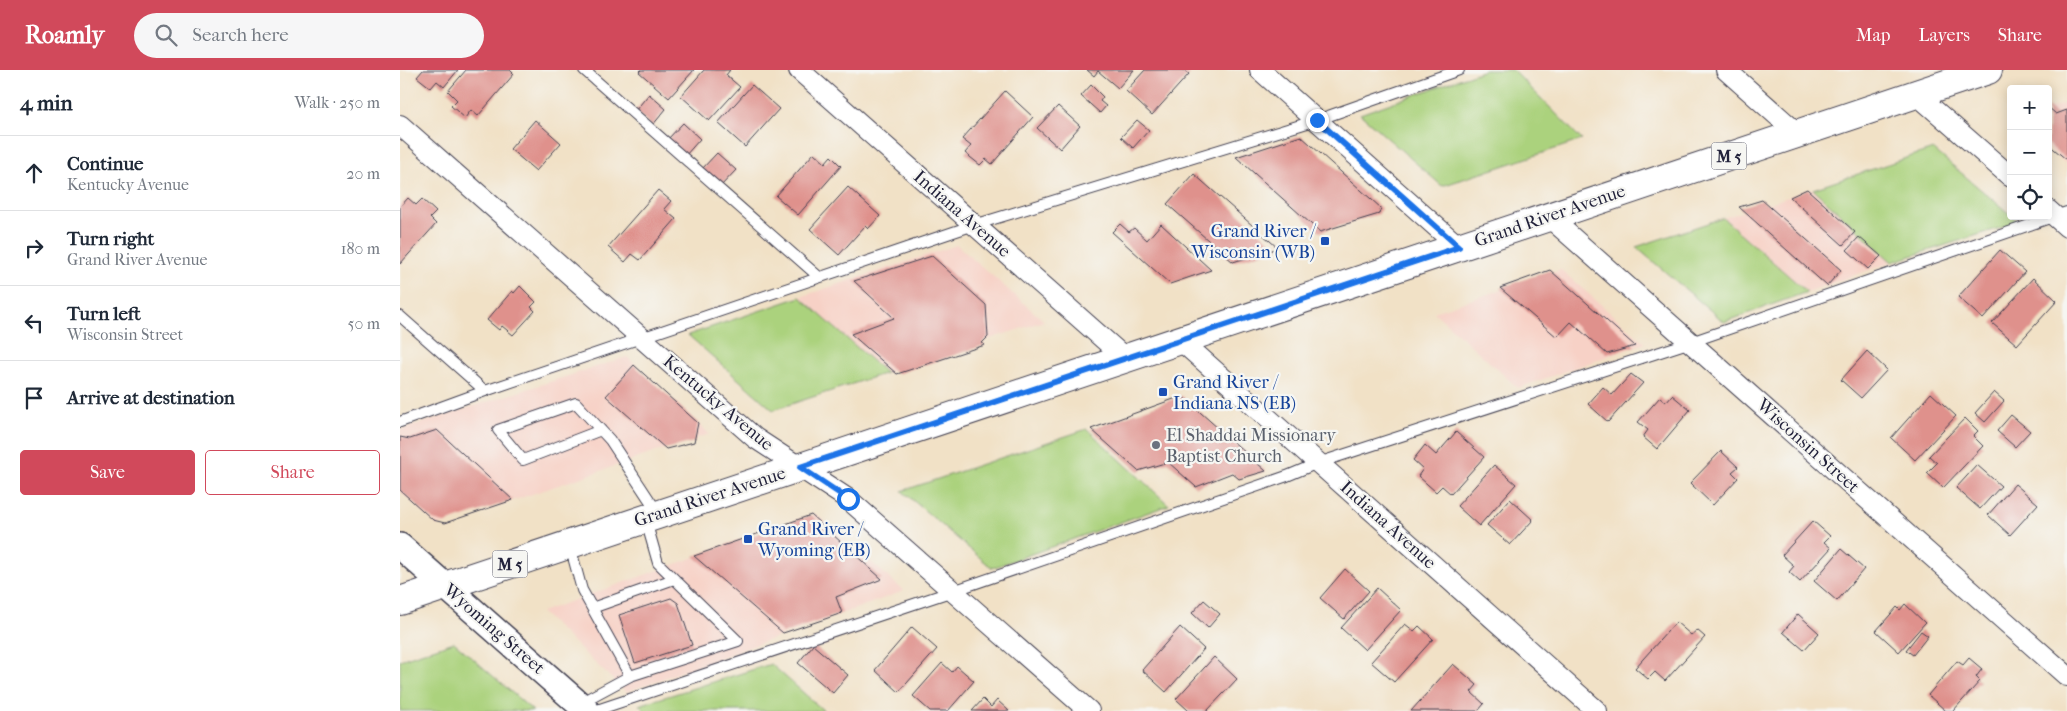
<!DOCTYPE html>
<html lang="en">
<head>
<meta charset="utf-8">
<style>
	body { margin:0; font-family:"IM FELL French Canon",serif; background:#f6f6f7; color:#1f2937 }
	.controls { position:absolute; right:15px; top:15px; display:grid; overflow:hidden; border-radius:5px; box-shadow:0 2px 12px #0003 }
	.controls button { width:45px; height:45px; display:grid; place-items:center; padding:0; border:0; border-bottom:1px solid #e0e1e3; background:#fff; color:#1f2937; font:25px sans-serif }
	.stop { position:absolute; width:15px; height:15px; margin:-11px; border:4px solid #1a73e8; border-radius:50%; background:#fff }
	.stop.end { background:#1a73e8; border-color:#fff; box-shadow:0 1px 5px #0008 }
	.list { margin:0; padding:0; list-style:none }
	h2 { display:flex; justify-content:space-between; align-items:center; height:65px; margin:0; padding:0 20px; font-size:21px }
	h2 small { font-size:16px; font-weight:400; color:#747a83 }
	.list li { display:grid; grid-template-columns:32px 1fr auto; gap:15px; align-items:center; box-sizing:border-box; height:75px; padding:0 20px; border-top:1px solid #e0e1e3 }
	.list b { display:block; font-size:19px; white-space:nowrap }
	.list p { margin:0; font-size:16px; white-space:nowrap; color:#747a83 }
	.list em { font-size:16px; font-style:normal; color:#747a83 }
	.actions { display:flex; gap:10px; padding:15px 20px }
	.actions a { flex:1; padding:11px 0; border:1px solid #d1495b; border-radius:5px; text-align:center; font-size:18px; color:#d1495b }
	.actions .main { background:#d1495b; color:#fff }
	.icon { flex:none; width:28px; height:28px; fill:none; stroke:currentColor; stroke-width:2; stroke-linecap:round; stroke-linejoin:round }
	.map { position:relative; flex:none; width:1667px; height:641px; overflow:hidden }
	header { display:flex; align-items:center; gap:30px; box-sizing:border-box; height:70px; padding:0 25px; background:#d1495b; color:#fff }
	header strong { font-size:24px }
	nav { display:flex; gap:28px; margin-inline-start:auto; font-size:18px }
	.search { width:350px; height:45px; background:#f6f6f7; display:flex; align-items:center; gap:12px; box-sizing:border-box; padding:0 18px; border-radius:28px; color:#747a83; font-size:19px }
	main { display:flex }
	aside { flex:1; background:#fff }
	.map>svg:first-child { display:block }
</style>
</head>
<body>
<header>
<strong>Roamly</strong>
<div class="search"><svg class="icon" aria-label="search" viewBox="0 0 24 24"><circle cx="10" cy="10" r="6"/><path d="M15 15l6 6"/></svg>Search here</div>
<nav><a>Map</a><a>Layers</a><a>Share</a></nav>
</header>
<main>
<aside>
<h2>4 min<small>Walk · 250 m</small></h2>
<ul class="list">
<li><svg class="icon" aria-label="ahead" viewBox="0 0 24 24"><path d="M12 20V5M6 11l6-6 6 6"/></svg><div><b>Continue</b><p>Kentucky Avenue</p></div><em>20 m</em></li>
<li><svg class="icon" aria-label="right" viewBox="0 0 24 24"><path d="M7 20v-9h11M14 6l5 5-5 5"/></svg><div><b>Turn right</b><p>Grand River Avenue</p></div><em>180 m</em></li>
<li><svg class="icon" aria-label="left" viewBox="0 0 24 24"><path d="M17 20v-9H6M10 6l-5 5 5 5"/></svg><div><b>Turn left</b><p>Wisconsin Street</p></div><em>50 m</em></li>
<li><svg class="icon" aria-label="arrive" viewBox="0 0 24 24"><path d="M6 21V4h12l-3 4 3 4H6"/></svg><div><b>Arrive at destination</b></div></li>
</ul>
<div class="actions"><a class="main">Save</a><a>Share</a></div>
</aside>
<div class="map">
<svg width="1667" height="641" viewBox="0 0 1667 641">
	<rect width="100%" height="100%" fill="#f6f6f2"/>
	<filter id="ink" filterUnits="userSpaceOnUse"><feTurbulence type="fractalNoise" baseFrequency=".02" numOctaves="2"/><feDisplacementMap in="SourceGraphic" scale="10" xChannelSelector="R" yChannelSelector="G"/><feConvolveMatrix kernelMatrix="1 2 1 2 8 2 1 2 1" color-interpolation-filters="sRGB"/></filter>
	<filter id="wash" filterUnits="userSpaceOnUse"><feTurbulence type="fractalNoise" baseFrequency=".0096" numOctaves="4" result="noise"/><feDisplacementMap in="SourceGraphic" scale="20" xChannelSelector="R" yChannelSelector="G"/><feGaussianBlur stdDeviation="1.12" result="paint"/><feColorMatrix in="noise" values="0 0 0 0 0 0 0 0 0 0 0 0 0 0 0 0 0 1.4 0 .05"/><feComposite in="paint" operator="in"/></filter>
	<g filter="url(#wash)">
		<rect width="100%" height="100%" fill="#f1e1c6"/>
		<path fill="#f7d1c6" d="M 1667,33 L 1667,95 L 1648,78 L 1648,39 Z
			M 1413,119 L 1492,192 L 1407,222 L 1323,148 Z
			M 557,175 L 644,251 L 486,303 L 400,227 Z
			M 1161,200 L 1245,273 L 1118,318 L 1034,242 Z
			M 227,287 L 309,364 L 38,456 L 0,421 L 0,360 Z
			M 416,444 L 504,521 L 226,622 L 141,542 Z"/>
		<path fill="#abd27d" stroke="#667a5c" d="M 1085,0 L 1113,0 L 1182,70 L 1042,116 L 960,44 Z
			M 1533,79 L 1619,152 L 1492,192 L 1413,119 Z
			M 1323,148 L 1407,222 L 1324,252 L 1236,177 Z
			M 400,227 L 486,303 L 373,340 L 288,265 Z
			M 687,359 L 769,435 L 592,498 L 502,421 Z
			M 54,572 L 133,641 L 0,641 L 0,590 Z
			M 371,594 L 424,641 L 245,641 L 239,635 Z"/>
		<g id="blocks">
			<path fill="#df918c" d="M 23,0 L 58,0 L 44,17 L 37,11 L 31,18 L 17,7 Z
				M 66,0 L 110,0 L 114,4 L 78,46 L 71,40 L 65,48 L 51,36 L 57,30 L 48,21 Z
				M 241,0 L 294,0 L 269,28 L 239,2 Z
				M 304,0 L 330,0 L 326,5 L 340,17 L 309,51 L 281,26 Z
				M 687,0 L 734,0 L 718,18 L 698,1 L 694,6 Z
				M 745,0 L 784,0 L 789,4 L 752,45 L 726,21 Z
				M 352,15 L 379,39 L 345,77 L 318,53 Z
				M 691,15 L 703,27 L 700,31 L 706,36 L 700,43 L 681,26 Z
				M 605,21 L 633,47 L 592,94 L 586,89 L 580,95 L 565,83 L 571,76 L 562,69 Z
				M 249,24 L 266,39 L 252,56 L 235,41 Z
				M 658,36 L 680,56 L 660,79 L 637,58 Z
				M 1648,37 L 1656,44 L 1667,40 L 1667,90 L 1648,74 Z
				M 135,50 L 161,73 L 136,101 L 110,79 Z
				M 737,50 L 749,60 L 733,78 L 721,67 Z
				M 283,53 L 300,69 L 285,86 L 267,70 Z
				M 901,66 L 981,138 L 979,144 L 920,162 L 836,87 Z
				M 317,83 L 336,100 L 320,117 L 301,100 Z
				M 414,83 L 425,93 L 431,86 L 441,96 L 398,145 L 376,126 Z
				M 794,104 L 878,178 L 833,192 L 767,134 Z
				M 448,117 L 480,146 L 468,159 L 465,156 L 439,185 L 410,159 Z
				M 1407,119 L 1455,162 L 1443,175 L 1390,127 Z
				M 258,120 L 271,131 L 264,139 L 276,149 L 240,190 L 232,184 L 225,192 L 208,177 Z
				M 8,128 L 16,135 L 22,129 L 36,142 L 30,148 L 36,154 L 0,194 L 0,137 Z
				M 1362,130 L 1441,200 L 1427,216 L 1339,137 Z
				M 720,154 L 729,162 L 734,158 L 747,170 L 761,154 L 811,200 L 770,214 L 712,162 Z
				M 1459,167 L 1481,186 L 1468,199 L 1447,180 Z
				M 1600,180 L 1625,202 L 1583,249 L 1558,227 Z
				M 532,186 L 586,235 L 588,267 L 582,273 L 585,275 L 497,304 L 451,264 L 494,248 L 454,211 Z
				M 1150,200 L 1235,276 L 1207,284 L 1171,252 L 1157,267 L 1100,218 Z
				M 1633,208 L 1657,231 L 1617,275 L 1592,253 Z
				M 120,216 L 136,232 L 131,237 L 135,241 L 113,265 L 102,256 L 99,260 L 87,250 L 112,221 L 114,223 Z
				M 1467,281 L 1487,300 L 1461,328 L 1441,310 Z
				M 234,295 L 298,353 L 294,372 L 266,379 L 206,326 Z
				M 1231,304 L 1243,313 L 1208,352 L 1188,334 L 1203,317 L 1212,325 Z
				M 1594,322 L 1604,331 L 1585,352 L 1575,343 Z
				M 1531,323 L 1556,346 L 1515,390 L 1491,368 Z
				M 1272,325 L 1290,340 L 1257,379 L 1243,367 L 1248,360 L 1238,352 L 1260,327 L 1266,332 Z
				M 782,326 L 866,401 L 839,409 L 832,403 L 796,417 L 768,392 L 738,401 L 691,359 Z
				M 1611,345 L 1630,361 L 1615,377 L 1597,361 Z
				M 1565,348 L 1578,361 L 1573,366 L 1583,376 L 1543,418 L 1527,403 L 1537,393 L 1529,386 Z
				M 37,360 L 113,430 L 45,453 L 33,450 L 0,420 L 0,367 L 10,369 Z
				M 1056,362 L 1084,387 L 1051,424 L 1042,416 L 1036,422 L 1018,406 L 1023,399 L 1013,390 L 1025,375 L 1036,385 Z
				M 1321,381 L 1338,397 L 1332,402 L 1338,408 L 1313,435 L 1290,413 Z
				M 1094,395 L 1116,414 L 1079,456 L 1057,436 Z
				M 1577,395 L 1601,416 L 1580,439 L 1556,418 Z
				M 1615,414 L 1638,434 L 1610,465 L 1588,445 Z
				M 1110,429 L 1133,450 L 1110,475 L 1087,455 Z
				M 411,445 L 482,509 L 436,527 L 442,543 L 425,549 L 383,563 L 294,486 Z
				M 1413,451 L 1430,466 L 1424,472 L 1431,478 L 1400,512 L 1389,502 L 1394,496 L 1382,485 Z
				M 1441,479 L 1464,499 L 1437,531 L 1414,511 Z
				M 945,499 L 969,521 L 944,549 L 920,528 Z
				M 977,518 L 1001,540 L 965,580 L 941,558 Z
				M 271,528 L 278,533 L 292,575 L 235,593 L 219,545 Z
				M 804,530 L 820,544 L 808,558 L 792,543 Z
				M 1505,534 L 1525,553 L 1499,582 L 1476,561 L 1497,537 L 1500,540 Z
				M 1398,544 L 1419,563 L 1404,580 L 1383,562 Z
				M 1276,552 L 1291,565 L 1297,560 L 1305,567 L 1265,611 L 1255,602 L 1248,609 L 1235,598 Z
				M 1005,554 L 1014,561 L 1019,556 L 1033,569 L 994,612 L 971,592 Z
				M 512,557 L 537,579 L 499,622 L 475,600 Z
				M 780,557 L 804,579 L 766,622 L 742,600 Z
				M 1521,561 L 1528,566 L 1513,585 L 1506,580 Z
				M 413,575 L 448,605 L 433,623 L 398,593 Z
				M 814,587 L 837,609 L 807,641 L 789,641 L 776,629 Z
				M 1569,588 L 1582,599 L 1576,607 L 1580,611 L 1553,641 L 1546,641 L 1528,625 L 1557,591 L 1563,595 Z
				M 542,593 L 552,602 L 557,596 L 574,611 L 548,641 L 530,641 L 513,626 Z
				M 1053,594 L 1077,615 L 1071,622 L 1084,634 L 1078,641 L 1011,641 Z
				M 583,629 L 591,637 L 597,630 L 609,641 L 572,641 Z"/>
		</g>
	</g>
	<g filter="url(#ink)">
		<use href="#blocks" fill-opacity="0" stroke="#413f50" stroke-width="1"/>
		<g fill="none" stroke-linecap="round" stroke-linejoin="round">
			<defs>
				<path id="service" d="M 184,0 L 419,207
					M 0,246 L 85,321
					M 0,352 L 85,321 L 574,155 L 917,50 L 1059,0
					M 201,360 L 123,390 L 98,360 L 176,333 L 210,370 L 258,443
					M 170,476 L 182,520 L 230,606
					M 192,538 L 274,509
					M 180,633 L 230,606 L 338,571 L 258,493 L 246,451
					M 194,641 L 553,521 L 887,406 L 918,393 L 1291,272 L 1667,142"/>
				<path id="minor" d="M 399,0 L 725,288
					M 860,0 L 1059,177
					M 1326,0 L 1398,64
					M 1516,24 L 1611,107
					M 0,55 L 355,368 L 448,429 L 689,641
					M 1648,140 L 1667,157
					M 1149,147 L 1667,606
					M 779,269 L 1197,641"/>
				<path id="tertiary" d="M 0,476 L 187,641"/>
				<path id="primary" d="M 0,531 L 1588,0"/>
			</defs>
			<use href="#service" stroke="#413f50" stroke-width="12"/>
			<use href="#minor" stroke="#413f50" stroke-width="22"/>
			<use href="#tertiary" stroke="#413f50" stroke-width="28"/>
			<use href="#primary" stroke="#413f50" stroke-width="30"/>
			<use href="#service" stroke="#fff" stroke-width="10"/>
			<use href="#minor" stroke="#fff" stroke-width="20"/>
			<use href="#tertiary" stroke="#fff" stroke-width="25"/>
			<use href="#primary" stroke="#fff" stroke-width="28"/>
		</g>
	</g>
	<g fill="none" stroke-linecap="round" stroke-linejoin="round" filter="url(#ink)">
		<path stroke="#1a73e8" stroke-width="6" d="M 448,429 L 400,397 L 1059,177 L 917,50"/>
	</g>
	<g fill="#1a4fb4" stroke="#f6f6f2" stroke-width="2">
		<rect x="920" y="166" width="10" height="10" rx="2.5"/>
		<rect x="758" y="317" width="10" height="10" rx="2.5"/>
		<rect x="343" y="464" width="10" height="10" rx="2.5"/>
	</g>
	<circle fill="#6b7280" stroke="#f6f6f2" stroke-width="2" cx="756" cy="375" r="5"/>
	<g text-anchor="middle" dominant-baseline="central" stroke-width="4.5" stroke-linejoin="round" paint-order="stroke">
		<g fill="#f6f6f2" stroke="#626272" stroke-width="1">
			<rect x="1311.5" y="72.5" width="35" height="27" rx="4"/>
			<rect x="92.5" y="480.5" width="35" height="27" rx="4"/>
		</g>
		<g font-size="16" font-weight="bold" fill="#22223b">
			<text x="1329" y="86">M 5</text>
			<text x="110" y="494">M 5</text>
		</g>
		<g font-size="18" fill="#22223b" stroke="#f6f6f2">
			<text transform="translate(562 144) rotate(41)">Indiana Avenue</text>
			<text transform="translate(1150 146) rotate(-19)">Grand River Avenue</text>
			<text transform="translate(318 333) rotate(40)">Kentucky Avenue</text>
			<text transform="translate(1408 376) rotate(42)">Wisconsin Street</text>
			<text transform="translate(310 427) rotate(-18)">Grand River Avenue</text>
			<text transform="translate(988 455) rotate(42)">Indiana Avenue</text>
			<text transform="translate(94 559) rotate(41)">Wyoming Street</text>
		</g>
		<g font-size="18" fill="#164399" stroke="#f6f6f2" text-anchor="start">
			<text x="915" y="161" text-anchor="end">Grand River /<tspan x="915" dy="21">Wisconsin (WB)</tspan></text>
			<text x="773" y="312">Grand River /<tspan x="773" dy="21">Indiana NS (EB)</tspan></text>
			<text x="358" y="459">Grand River /<tspan x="358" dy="21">Wyoming (EB)</tspan></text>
		</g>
		<g font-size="18" fill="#5b616d" stroke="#f6f6f2" text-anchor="start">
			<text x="766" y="365">El Shaddai Missionary<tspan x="766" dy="21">Baptist Church</tspan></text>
		</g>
	</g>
</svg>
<div class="controls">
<button>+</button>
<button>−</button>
<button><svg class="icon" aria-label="locate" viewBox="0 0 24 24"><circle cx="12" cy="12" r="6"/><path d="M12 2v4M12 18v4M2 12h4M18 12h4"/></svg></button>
</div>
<div class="stop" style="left:448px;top:429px"></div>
<div class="stop end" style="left:917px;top:50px"></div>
</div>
</main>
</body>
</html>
